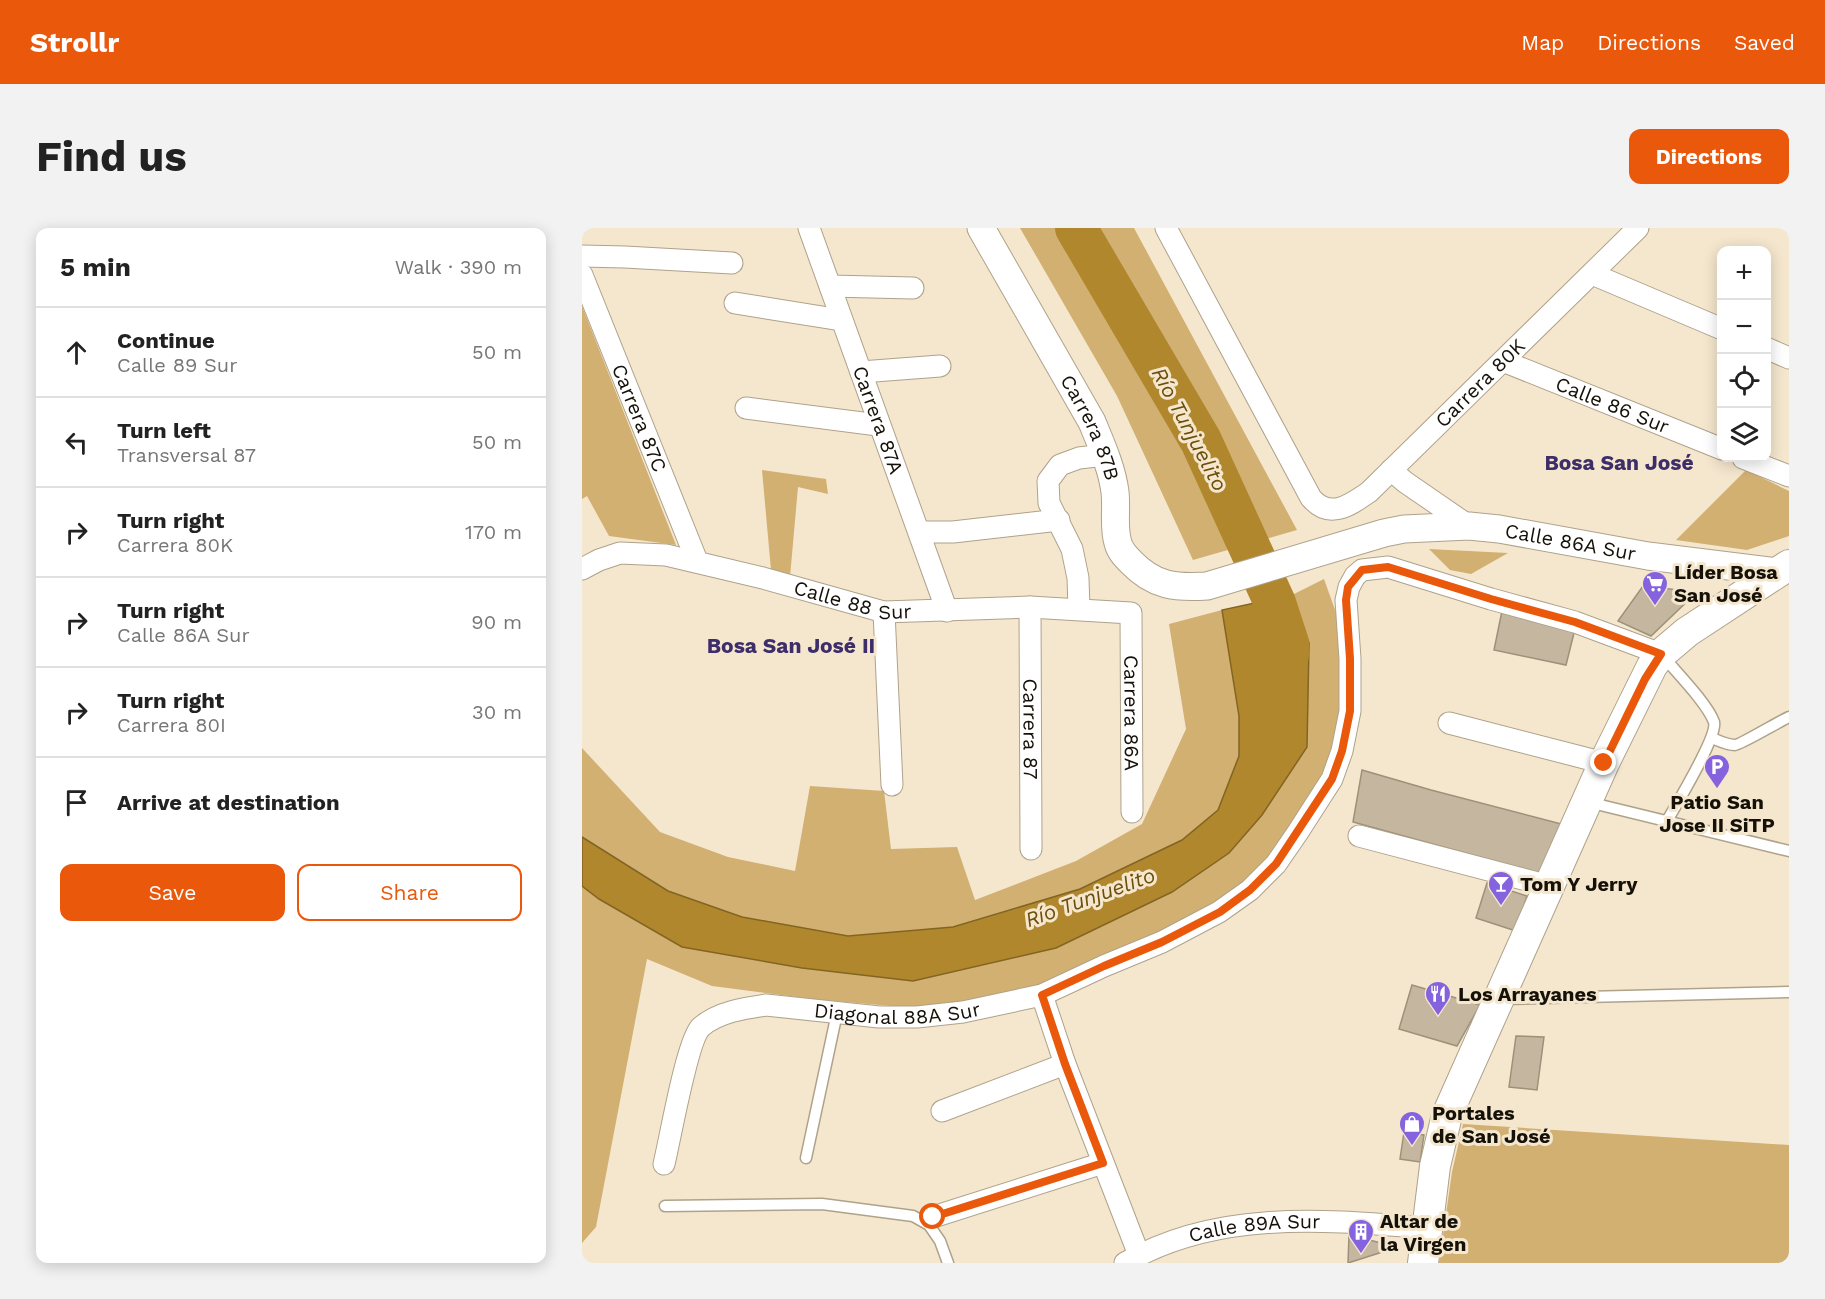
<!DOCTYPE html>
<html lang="en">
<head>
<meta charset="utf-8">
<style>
	body { margin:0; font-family:"Work Sans",sans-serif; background:#f2f2f2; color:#222 }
	.controls { position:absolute; right:18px; top:18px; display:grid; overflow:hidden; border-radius:12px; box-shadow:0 3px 15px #0003 }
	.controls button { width:54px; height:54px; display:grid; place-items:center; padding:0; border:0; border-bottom:2px solid #e0e0e0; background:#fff; color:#222; font:30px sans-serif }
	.stop { position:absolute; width:18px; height:18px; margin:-14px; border:4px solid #ea580c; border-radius:50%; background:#fff }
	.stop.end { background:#ea580c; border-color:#fff; box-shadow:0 2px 6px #0008 }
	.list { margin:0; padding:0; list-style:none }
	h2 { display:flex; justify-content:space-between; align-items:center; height:78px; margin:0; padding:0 24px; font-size:26px }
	h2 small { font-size:20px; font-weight:400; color:#767676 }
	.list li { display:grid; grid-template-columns:39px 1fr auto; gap:18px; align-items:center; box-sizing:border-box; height:90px; padding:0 24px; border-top:2px solid #e0e0e0 }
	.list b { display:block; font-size:22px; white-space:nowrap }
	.list p { margin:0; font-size:20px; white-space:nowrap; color:#767676 }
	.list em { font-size:20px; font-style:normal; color:#767676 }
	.actions { display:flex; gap:12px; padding:18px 24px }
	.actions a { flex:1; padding:14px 0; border:2px solid #ea580c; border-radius:12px; text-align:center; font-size:21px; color:#ea580c }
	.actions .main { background:#ea580c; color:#fff }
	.icon { flex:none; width:33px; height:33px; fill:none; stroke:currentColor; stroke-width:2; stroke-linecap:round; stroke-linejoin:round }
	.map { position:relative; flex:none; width:1207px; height:1035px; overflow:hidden; border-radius:12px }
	header { display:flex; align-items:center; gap:36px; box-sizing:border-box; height:84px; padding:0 30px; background:#ea580c; color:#fff }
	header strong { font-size:28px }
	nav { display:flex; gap:33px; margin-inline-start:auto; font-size:21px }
	.intro { display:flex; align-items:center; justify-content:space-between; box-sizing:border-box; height:144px; padding:0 36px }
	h1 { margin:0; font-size:42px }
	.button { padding:15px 27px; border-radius:12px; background:#ea580c; color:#fff; font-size:21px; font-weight:700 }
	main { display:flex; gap:36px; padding:0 36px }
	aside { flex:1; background:#fff; border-radius:12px; box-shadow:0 3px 15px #0003 }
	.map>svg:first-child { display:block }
</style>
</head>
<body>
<header>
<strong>Strollr</strong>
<nav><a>Map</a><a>Directions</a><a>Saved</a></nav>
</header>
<div class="intro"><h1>Find us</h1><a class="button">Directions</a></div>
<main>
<aside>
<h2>5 min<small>Walk · 390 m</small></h2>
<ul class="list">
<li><svg class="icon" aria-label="ahead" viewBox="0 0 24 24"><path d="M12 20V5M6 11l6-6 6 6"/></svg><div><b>Continue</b><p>Calle 89 Sur</p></div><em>50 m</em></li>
<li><svg class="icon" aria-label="left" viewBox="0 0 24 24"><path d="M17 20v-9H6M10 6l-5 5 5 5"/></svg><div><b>Turn left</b><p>Transversal 87</p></div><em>50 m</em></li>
<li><svg class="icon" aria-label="right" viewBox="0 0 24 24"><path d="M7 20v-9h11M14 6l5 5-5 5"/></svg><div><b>Turn right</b><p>Carrera 80K</p></div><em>170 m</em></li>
<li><svg class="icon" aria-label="right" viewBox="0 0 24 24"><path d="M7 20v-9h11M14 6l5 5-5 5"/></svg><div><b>Turn right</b><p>Calle 86A Sur</p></div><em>90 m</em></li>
<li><svg class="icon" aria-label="right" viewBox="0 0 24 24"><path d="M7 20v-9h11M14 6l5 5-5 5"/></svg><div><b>Turn right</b><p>Carrera 80I</p></div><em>30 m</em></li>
<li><svg class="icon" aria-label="arrive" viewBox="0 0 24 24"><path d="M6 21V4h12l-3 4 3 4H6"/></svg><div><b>Arrive at destination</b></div></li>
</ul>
<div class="actions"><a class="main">Save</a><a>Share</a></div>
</aside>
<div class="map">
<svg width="1207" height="1035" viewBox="0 0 1207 1035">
	<rect width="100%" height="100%" fill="#f5e7ce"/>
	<path fill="#d1b071" d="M 438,0 L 552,0 L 715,302 L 611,332 L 535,168 Z
		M 0,78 L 94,317 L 27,308 L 5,268 L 0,271 Z
		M 180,242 L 244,251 L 246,266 L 216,259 L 208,349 L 189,342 Z
		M 1164,242 L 1207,263 L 1207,308 L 1165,322 L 1094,312 Z
		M 847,321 L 926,325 L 889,346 L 868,342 Z
		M 742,351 L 757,393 L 766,435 L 757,523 L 716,602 L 636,683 L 467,753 L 421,769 L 332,780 L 230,771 L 130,758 L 65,731 L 14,999 L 0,1015 L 0,658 L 17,671 L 100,719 L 220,740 L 331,753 L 474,720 L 590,664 L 647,625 L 727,415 L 710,367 Z
		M 640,382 L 657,488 L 657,528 L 636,582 L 600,612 L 498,661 L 371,699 L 266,708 L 160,689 L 86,663 L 0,609 L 0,520 L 78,604 L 146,629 L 213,643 L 228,558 L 302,563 L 309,621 L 375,619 L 393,672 L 494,633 L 560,596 L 604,501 L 587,396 Z
		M 881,896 L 1207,917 L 1207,1035 L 857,1035 L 870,944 Z"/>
	<path fill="#b1872e" stroke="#826423" stroke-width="1.5" d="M 710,367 L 727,415 L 725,519 L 680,587 L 647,625 L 590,664 L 474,720 L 331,753 L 220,740 L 100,719 L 17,671 L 0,658 L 0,609 L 86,663 L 160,689 L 266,708 L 371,699 L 498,661 L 600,612 L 636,582 L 657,528 L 657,488 L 640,382 Z"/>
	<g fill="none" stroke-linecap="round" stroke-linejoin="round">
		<path stroke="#b1872e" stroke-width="42" d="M 494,0 L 619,213 L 693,375 L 706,415 L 706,427"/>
	</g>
	<path fill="#c5b79f" stroke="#9d917a" stroke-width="1.5" d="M 1061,358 L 1115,364 L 1069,408 L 1036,393 Z
		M 920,383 L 993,401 L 984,437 L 912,422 Z
		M 780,542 L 849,562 L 987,598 L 967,648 L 771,594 Z
		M 905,655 L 945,668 L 934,703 L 894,690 Z
		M 830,757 L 898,777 L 875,818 L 817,801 Z
		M 934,808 L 962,809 L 955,862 L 927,859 Z
		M 822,904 L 842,907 L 838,934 L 818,931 Z
		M 767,1007 L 816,1019 L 766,1035 Z"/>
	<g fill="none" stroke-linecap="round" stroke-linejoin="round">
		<defs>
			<path id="service" d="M 1081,428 C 1094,444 1125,475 1132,494 C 1136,508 1094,577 1085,593
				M 1130,510 C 1137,513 1145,517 1153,517 C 1158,517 1198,493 1207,489
				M 1006,574 L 1207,623
				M 919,771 L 1207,764
				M 224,930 L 255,785
				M 83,978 L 240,976 L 331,988 L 347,997 L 358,1013 L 366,1035"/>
			<g id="minor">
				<path id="s1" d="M 227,0 L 365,383"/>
				<path id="s2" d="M 584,0 L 729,270 C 748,292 768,277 787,264 L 1056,0"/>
				<path d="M 0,28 L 43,29 L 150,35"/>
				<path d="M 1010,46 L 1140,101"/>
				<path id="s3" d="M 0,47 L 115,333"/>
				<path d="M 248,58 L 331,60"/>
				<path d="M 153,75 L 259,92"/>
				<path d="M 1184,120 L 1207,130"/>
				<path id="s4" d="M 921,133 L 1140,221"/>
				<path d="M 279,144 L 358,138"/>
				<path d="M 164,180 L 296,197"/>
				<path d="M 1161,230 L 1207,248"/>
				<path d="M 809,242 L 823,254 L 887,298"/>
				<path d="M 338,304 L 371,304 L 477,292"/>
				<path id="s5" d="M 0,341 L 17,332 L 38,325 L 84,327 L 181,350 L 302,384 L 448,379 L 549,385 L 550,584"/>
				<path id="s6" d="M 448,379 L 449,621"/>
				<path d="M 497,381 L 496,350 L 490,321 L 467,275 L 466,253 L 478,237 L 497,230 L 523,227"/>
				<path d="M 302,384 L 310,557"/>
				<path d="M 867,495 L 1022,535"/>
				<path d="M 777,608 L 967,658"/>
				<path d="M 460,767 L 483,836 L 557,1027"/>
				<path d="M 360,883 L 483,836"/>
				<path id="s7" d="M 82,936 C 88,912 105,812 119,799 C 136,784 163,780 184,777 L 297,789 L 335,789 L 381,784 L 460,767 L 522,738 L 580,714 L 637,684 L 668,662 L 694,636 L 716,604 L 750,551 L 760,523 L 768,483 L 768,431 L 764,372 L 767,359 L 773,348 L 780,342 L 806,339 L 909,371 L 993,394 L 1079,426"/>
				<path d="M 351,989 L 521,935"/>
				<path id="s8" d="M 543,1035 C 635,981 744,992 845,1000"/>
			</g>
			<g id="tertiary">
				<path id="s9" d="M 399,0 L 510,194 C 519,216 530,240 533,264 C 535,281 531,299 536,315 C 538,323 544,329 549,334 C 572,358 593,360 625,358 L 802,305 L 822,301 L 887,298 L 917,301 L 1066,328 L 1195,344"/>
			</g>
			<path id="secondary" d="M 841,1035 L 853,938 L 865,887 L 1022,535 L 1070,438 L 1079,426 L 1105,404 L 1207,337"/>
		</defs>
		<use href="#service" stroke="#afa28a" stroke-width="13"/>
		<use href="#minor" stroke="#afa28a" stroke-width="23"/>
		<use href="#tertiary" stroke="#afa28a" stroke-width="29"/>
		<use href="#secondary" stroke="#afa28a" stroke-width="32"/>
		<use href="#service" stroke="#fff" stroke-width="10"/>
		<use href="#minor" stroke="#fff" stroke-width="21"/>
		<use href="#tertiary" stroke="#fff" stroke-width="27"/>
		<use href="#secondary" stroke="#fff" stroke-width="30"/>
	</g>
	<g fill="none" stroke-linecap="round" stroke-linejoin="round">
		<path stroke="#ea580c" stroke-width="8" d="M 351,989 L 521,935 L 483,836 L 460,767 L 522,738 L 580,714 L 638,684 L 668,662 L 694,636 L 750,551 L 760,523 L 768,483 L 768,431 L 764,372 L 766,359 L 780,342 L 806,339 L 909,371 L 993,394 L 1079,426 L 1063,451 L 1022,535"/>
	</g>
	<defs>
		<symbol id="supermarket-pin" viewBox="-11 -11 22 30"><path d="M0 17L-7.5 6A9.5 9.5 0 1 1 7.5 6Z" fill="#8563de" stroke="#f5e7ce"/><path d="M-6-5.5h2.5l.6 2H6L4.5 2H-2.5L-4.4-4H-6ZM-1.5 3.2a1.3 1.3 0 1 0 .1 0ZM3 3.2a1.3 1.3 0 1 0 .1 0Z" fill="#fff"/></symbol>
		<symbol id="parking-pin" viewBox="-11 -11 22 30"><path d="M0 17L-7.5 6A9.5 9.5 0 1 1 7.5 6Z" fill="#8563de" stroke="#f5e7ce"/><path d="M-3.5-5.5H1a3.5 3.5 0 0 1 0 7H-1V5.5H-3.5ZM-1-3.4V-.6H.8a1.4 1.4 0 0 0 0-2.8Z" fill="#fff"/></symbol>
		<symbol id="bar-pin" viewBox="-11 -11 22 30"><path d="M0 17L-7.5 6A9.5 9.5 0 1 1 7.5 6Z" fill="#8563de" stroke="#f5e7ce"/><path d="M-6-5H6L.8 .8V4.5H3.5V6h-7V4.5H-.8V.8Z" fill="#fff"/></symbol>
		<symbol id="restaurant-pin" viewBox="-11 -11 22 30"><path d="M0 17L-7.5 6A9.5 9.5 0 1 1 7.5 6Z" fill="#8563de" stroke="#f5e7ce"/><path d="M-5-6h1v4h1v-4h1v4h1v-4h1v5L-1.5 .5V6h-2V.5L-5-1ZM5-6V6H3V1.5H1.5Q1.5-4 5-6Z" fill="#fff"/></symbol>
		<symbol id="shop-pin" viewBox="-11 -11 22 30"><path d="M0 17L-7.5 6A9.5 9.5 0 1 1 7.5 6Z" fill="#8563de" stroke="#f5e7ce"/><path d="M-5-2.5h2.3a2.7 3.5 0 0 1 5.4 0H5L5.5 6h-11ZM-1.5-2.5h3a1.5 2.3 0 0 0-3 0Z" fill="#fff"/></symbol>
		<symbol id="building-pin" viewBox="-11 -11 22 30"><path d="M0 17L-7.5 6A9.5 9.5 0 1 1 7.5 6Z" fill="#8563de" stroke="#f5e7ce"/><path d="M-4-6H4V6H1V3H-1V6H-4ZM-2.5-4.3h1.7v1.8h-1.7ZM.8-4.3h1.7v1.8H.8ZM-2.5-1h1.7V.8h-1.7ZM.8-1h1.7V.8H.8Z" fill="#fff"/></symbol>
	</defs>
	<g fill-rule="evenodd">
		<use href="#supermarket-pin" x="1058" y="341" width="30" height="40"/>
		<use href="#parking-pin" x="1120" y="524" width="30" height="40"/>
		<use href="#bar-pin" x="904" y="641" width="30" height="40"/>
		<use href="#restaurant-pin" x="841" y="751" width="30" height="40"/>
		<use href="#shop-pin" x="815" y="881" width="30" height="40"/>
		<use href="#building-pin" x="764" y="989" width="30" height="40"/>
	</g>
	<g text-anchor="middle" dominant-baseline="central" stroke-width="6" stroke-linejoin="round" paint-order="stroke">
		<g font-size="20" fill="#151108" stroke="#f5e7ce">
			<text stroke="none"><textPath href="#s2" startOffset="528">Carrera 80K</textPath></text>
			<text stroke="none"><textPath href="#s4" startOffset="118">Calle 86 Sur</textPath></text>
			<text stroke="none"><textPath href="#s3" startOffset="154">Carrera 87C</textPath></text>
			<text stroke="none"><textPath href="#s1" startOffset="204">Carrera 87A</textPath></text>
			<text stroke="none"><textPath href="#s9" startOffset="228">Carrera 87B</textPath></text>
			<text stroke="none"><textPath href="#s9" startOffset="828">Calle 86A Sur</textPath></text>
			<text stroke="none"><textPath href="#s5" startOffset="280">Calle 88 Sur</textPath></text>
			<text stroke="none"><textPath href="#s5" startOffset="660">Carrera 86A</textPath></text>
			<text stroke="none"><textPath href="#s6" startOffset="122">Carrera 87</textPath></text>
			<text stroke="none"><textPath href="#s7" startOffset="344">Diagonal 88A Sur</textPath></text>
			<text stroke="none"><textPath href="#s8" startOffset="136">Calle 89A Sur</textPath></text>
		</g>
		<g font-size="20" font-weight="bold" fill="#151108" stroke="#f5e7ce" text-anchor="start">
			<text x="1092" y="344">Líder Bosa<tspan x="1092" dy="23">San José</tspan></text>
			<text x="1135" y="574" text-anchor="middle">Patio San<tspan x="1135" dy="23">Jose II SiTP</tspan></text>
			<text x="938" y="656">Tom Y Jerry</text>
			<text x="876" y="766">Los Arrayanes</text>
			<text x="850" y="885">Portales<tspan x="850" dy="23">de San José</tspan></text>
			<text x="798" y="993">Altar de<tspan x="798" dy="23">la Virgen</tspan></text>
		</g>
		<g font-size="21" font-style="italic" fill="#6b4e0a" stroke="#f5e7ce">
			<text transform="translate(608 201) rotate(62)">Río Tunjuelito</text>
			<text transform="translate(508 669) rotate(-20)">Río Tunjuelito</text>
		</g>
		<g font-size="21" font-weight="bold" fill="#3d2d69" stroke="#f5e7ce">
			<text x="1037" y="234">Bosa San José</text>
			<text x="209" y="417">Bosa San José II</text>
		</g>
	</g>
</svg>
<div class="controls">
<button>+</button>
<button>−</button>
<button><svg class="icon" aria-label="locate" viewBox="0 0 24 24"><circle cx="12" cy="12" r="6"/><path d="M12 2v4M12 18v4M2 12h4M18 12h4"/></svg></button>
<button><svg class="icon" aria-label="layers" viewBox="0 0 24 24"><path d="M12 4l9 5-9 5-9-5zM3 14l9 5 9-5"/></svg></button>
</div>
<div class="stop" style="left:351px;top:989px"></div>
<div class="stop end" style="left:1022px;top:535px"></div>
</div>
</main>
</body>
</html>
